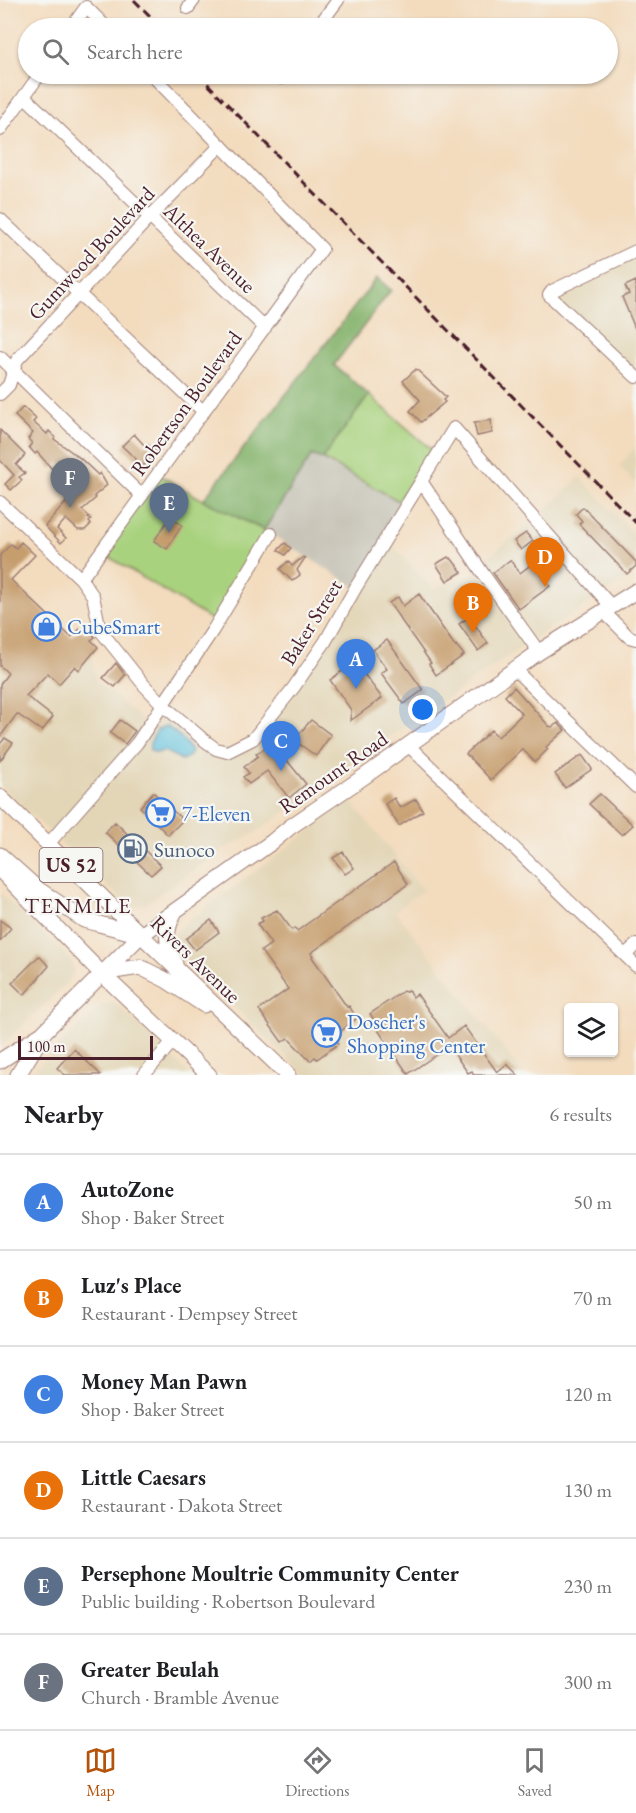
<!DOCTYPE html>
<html lang="en">
<head>
<meta charset="utf-8">
<style>
	body { margin:0; font-family:"EB Garamond",serif; background:#f2f2f2; color:#202124 }
	.controls { position:absolute; right:18px; bottom:18px; display:grid; overflow:hidden; border-radius:6px; box-shadow:0 2px 4px #0004 }
	.controls button { width:54px; height:54px; display:grid; place-items:center; padding:0; border:0; border-bottom:2px solid #e0e0e0; background:#fff; color:#202124; font:30px sans-serif }
	.scale { position:absolute; left:18px; bottom:15px; width:135px; box-sizing:border-box; padding-left:6px; border:3px solid #4a1f2b; border-top:0; font-size:16px; line-height:21px; white-space:nowrap; color:#4a1f2b; -webkit-text-stroke:4px #f6f6f2; paint-order:stroke }
	.you { position:absolute; left:423px; top:710px; width:21px; height:21px; margin:-15px; border:4px solid #fff; border-radius:50%; background:#1a73e8; box-shadow:0 0 0 9px #1a73e833 }
	.badge { display:grid; place-items:center; width:39px; height:39px; border-radius:50%; background:#b45309; color:#fff; font-size:20px; font-weight:700 }
	.pin { position:absolute; translate:-50% -50px; filter:drop-shadow(0 2px 3px #0008) }
	.pin::after { content:''; position:absolute; top:32px; width:21px; height:18px; background:inherit; clip-path:polygon(0 0,100% 0,50% 100%) }
	.list { margin:0; padding:0; list-style:none }
	h2 { display:flex; justify-content:space-between; align-items:center; height:78px; margin:0; padding:0 24px; font-size:26px }
	h2 small { font-size:20px; font-weight:400; color:#757577 }
	.list li { display:grid; grid-template-columns:39px 1fr auto; gap:18px; align-items:center; box-sizing:border-box; height:96px; padding:0 24px; border-top:2px solid #e0e0e0 }
	.list b { display:block; font-size:22px; white-space:nowrap }
	.list p { margin:0; font-size:20px; white-space:nowrap; color:#757577 }
	.list em { font-size:20px; font-style:normal; color:#757577 }
	.icon { flex:none; width:33px; height:33px; fill:none; stroke:currentColor; stroke-width:2; stroke-linecap:round; stroke-linejoin:round }
	.map { position:relative; flex:none; width:636px; height:1075px; overflow:hidden }
	.search { position:absolute; background:#fff; box-shadow:0 2px 4px #0004; left:18px; right:18px; top:18px; height:66px; display:flex; align-items:center; gap:15px; box-sizing:border-box; padding:0 21px; border-radius:33px; color:#757577; font-size:22px }
	.sheet { height:654px; background:#fff }
	nav { display:flex; justify-content:space-around; align-items:center; box-sizing:border-box; height:84px; border-top:2px solid #e0e0e0; background:#fff; font-size:16px; color:#757577 }
	nav a { display:grid; justify-items:center; gap:3px }
	nav .on { color:#b45309 }
	.map>svg:first-child { display:block }
</style>
</head>
<body>
<div class="map">
<svg width="636" height="1075" viewBox="0 0 636 1075">
	<rect width="100%" height="100%" fill="#f6f6f2"/>
	<filter id="ink" filterUnits="userSpaceOnUse"><feTurbulence type="fractalNoise" baseFrequency=".0167" numOctaves="2"/><feDisplacementMap in="SourceGraphic" scale="12" xChannelSelector="R" yChannelSelector="G"/><feConvolveMatrix kernelMatrix="1 2 1 2 8 2 1 2 1" color-interpolation-filters="sRGB"/></filter>
	<filter id="wash" filterUnits="userSpaceOnUse"><feTurbulence type="fractalNoise" baseFrequency=".008" numOctaves="4" result="noise"/><feDisplacementMap in="SourceGraphic" scale="24" xChannelSelector="R" yChannelSelector="G"/><feGaussianBlur stdDeviation="1.35" result="paint"/><feColorMatrix in="noise" values="0 0 0 0 0 0 0 0 0 0 0 0 0 0 0 0 0 1.4 0 .05"/><feComposite in="paint" operator="in"/></filter>
	<g filter="url(#wash)">
		<rect width="100%" height="100%" fill="#f3dbbd"/>
		<path fill="#e3d6b7" d="M 636,251 L 636,377 L 549,293 Z
			M 636,447 L 636,484 L 619,466 Z
			M 580,477 L 636,536 L 636,573 L 538,636 L 391,736 L 283,814 L 253,834 L 222,850 L 147,903 L 136,907 L 126,904 L 0,785 L 0,570 L 92,657 L 96,681 L 149,726 L 163,705 L 216,749 L 238,748 L 285,700 L 386,538 L 433,589 L 480,571 L 477,565 L 534,520 Z
			M 350,800 L 423,890 L 395,911 L 524,1075 L 305,1075 L 175,950 L 172,936 L 177,930 Z
			M 0,893 L 70,959 L 74,969 L 71,978 L 66,984 L 0,1047 Z
			M 112,1003 L 120,1007 L 190,1075 L 29,1075 L 102,1005 Z"/>
		<path fill="#c8c4b8" d="M 312,454 L 407,505 L 356,587 L 264,530 Z"/>
		<path fill="#a9d27e" stroke="#7a7854" stroke-width="1.5" d="M 369,395 L 432,450 L 399,501 L 322,459 Z
			M 158,474 L 203,500 L 271,534 L 216,623 L 101,552 Z"/>
		<path fill="#86b46d" stroke="#686a4c" stroke-width="1.5" d="M 377,278 L 391,290 L 334,365 L 369,395 L 322,459 L 312,455 L 264,530 L 203,500 Z"/>
		<path fill="#5dc0db" stroke="#547083" stroke-width="1.5" d="M 166,726 C 176,732 186,741 191,752 L 188,757 L 182,760 L 164,751 L 156,753 L 150,750 L 150,743 L 157,730 Z"/>
		<g id="blocks">
			<path fill="#c69e6e" d="M 636,281 L 636,331 L 622,297 L 629,294 L 625,286 Z
				M 416,369 L 446,397 L 443,400 L 445,402 L 421,422 L 410,411 L 420,400 L 403,381 Z
				M 23,407 L 36,419 L 33,422 L 47,434 L 49,431 L 55,437 L 54,439 L 80,458 L 98,475 L 100,473 L 107,485 L 94,496 L 96,498 L 82,510 L 90,517 L 88,518 L 91,520 L 89,522 L 91,524 L 85,530 L 78,530 L 66,519 L 57,529 L 66,538 L 61,543 L 45,526 L 82,485 L 59,462 L 52,469 L 37,452 L 35,454 L 29,447 L 32,443 L 28,439 L 33,433 L 15,416 Z
				M 491,420 L 492,433 L 477,436 L 474,423 Z
				M 0,430 L 25,455 L 16,465 L 25,473 L 19,477 L 22,480 L 11,490 L 5,484 L 14,475 L 0,460 Z
				M 134,434 L 145,446 L 147,444 L 157,452 L 144,466 L 142,464 L 140,466 L 135,461 L 136,459 L 122,446 Z
				M 583,507 L 636,562 L 636,566 L 627,574 L 579,524 L 582,521 L 576,514 Z
				M 170,517 L 182,525 L 167,549 L 154,541 Z
				M 526,533 L 533,541 L 521,550 L 514,541 Z
				M 21,542 L 35,555 L 11,580 L 71,637 L 80,629 L 85,633 L 88,629 L 95,637 L 91,640 L 98,647 L 79,670 L 75,666 L 59,684 L 48,673 L 26,696 L 53,717 L 42,731 L 17,714 L 0,737 L 0,684 L 8,673 L 0,666 L 0,555 L 11,544 L 16,548 Z
				M 285,543 L 291,548 L 285,555 L 278,550 Z
				M 303,557 L 305,558 L 297,570 L 300,575 L 292,581 L 280,569 L 288,561 L 292,566 Z
				M 448,557 L 450,559 L 451,558 L 462,572 L 447,581 L 436,564 Z
				M 510,560 L 520,573 L 533,563 L 550,586 L 519,609 L 493,573 Z
				M 419,594 L 455,646 L 456,645 L 464,655 L 436,675 L 429,664 L 431,663 L 389,603 L 398,597 L 403,606 Z
				M 469,617 L 488,643 L 478,651 L 459,624 Z
				M 387,640 L 423,690 L 404,704 L 381,673 L 387,669 L 373,650 Z
				M 355,662 L 382,698 L 350,721 L 351,710 L 330,680 Z
				M 116,663 L 125,675 L 115,687 L 103,678 Z
				M 514,687 L 549,726 L 552,727 L 558,723 L 565,730 L 546,747 L 548,749 L 535,762 L 522,749 L 491,780 L 466,754 L 491,730 L 498,737 L 522,714 L 505,696 Z
				M 120,720 L 135,731 L 125,744 L 110,733 Z
				M 311,720 L 331,735 L 316,756 L 294,740 Z
				M 5,738 L 13,743 L 0,761 L 0,744 Z
				M 273,743 L 306,784 L 289,798 L 267,771 L 249,784 L 243,777 L 249,773 L 244,767 L 258,756 L 256,754 Z
				M 582,755 L 592,769 L 565,788 L 555,774 Z
				M 153,792 L 183,820 L 168,835 L 140,807 Z
				M 600,794 L 633,825 L 622,835 L 589,804 Z
				M 394,798 L 400,808 L 416,799 L 423,811 L 399,826 L 385,804 Z
				M 115,822 L 161,866 L 151,875 L 105,832 Z
				M 343,852 L 354,868 L 345,874 L 333,858 Z
				M 394,862 L 408,884 L 311,953 L 313,956 L 312,957 L 347,1007 L 349,1006 L 357,1018 L 340,1032 L 341,1034 L 336,1038 L 338,1044 L 317,1059 L 315,1057 L 310,1061 L 288,1038 L 282,1042 L 259,1010 L 288,989 L 261,951 L 271,944 L 257,924 L 263,921 L 261,918 L 277,910 L 292,930 L 295,928 L 297,931 Z
				M 0,920 L 11,928 L 0,941 Z
				M 211,920 L 219,932 L 195,950 L 186,939 Z
				M 39,956 L 49,966 L 24,995 L 12,983 Z
				M 409,990 L 413,997 L 417,994 L 448,1038 L 464,1026 L 497,1072 L 507,1064 L 518,1075 L 474,1075 L 472,1071 L 468,1073 L 449,1046 L 408,1074 L 374,1024 L 376,1023 L 370,1014 L 403,991 L 405,992 Z
				M 74,1049 L 101,1075 L 65,1075 L 57,1068 Z"/>
		</g>
	</g>
	<g filter="url(#ink)">
		<use href="#blocks" fill-opacity="0" stroke="#9e7d74" stroke-width="1.5"/>
		<g fill="none" stroke-linecap="round" stroke-linejoin="round">
			<defs>
				<path id="minor" d="M 188,8 L 194,0
					M 71,28 L 86,7 L 107,28
					M 317,28 L 338,0
					M 281,78 L 284,74
					M 24,96 L 265,328
					M 0,130 L 40,74
					M 0,219 L 204,412
					M 636,251 L 552,291 L 549,295 L 636,377
					M 0,357 L 142,496
					M 0,394 L 9,385 L 17,360 L 150,217 L 221,145
					M 421,481 L 484,575 L 539,652
					M 0,502 L 81,579 L 93,596 L 100,630 L 144,685 L 163,705 L 204,740 L 216,749 L 227,752 L 253,739 L 294,687 L 325,642 L 356,587 L 454,428 L 611,606
					M 81,579 L 322,249 L 151,74
					M 603,611 L 629,637 L 636,639
					M 514,669 L 636,787
					M 408,745 L 636,966
					M 49,843 L 137,743 L 213,630 L 271,534
					M 625,955 L 636,945
					M 144,1075 L 173,1041"/>
				<path id="major" d="M 0,797 L 141,935 L 288,1075
					M 0,855 L 39,890 L 84,920 L 141,935
					M 0,870 L 101,973 L 209,1075
					M 175,964 C 166,942 164,933 175,911
					M 101,973 L 140,967 L 166,980 L 204,1005
					M 0,1061 L 42,1034
					M 18,1075 L 44,1032 L 141,935 L 272,842 L 290,827 L 365,776 L 539,652 L 636,591"/>
			</defs>
			<use href="#minor" stroke="#9e7d74" stroke-width="14"/>
			<use href="#major" stroke="#9e7d74" stroke-width="17"/>
			<use href="#minor" stroke="#fff" stroke-width="12"/>
			<use href="#major" stroke="#fff" stroke-width="15"/>
			<path stroke="#4a1f2b" stroke-width="3" stroke-dasharray="9 4.5" stroke-linecap="butt" d="M 134,0 L 162,28
				M 198,74 L 636,523"/>
		</g>
	</g>
	<defs>
		<symbol id="shop-ring" viewBox="-11 -11 22 22"><circle r="9.5" fill="#f6f6f2" stroke="#3f7fe0" stroke-width="1.5"/><path d="M-5-2.5h2.3a2.7 3.5 0 0 1 5.4 0H5L5.5 6h-11ZM-1.5-2.5h3a1.5 2.3 0 0 0-3 0Z" fill="#3f7fe0"/></symbol>
		<symbol id="supermarket-ring" viewBox="-11 -11 22 22"><circle r="9.5" fill="#f6f6f2" stroke="#3f7fe0" stroke-width="1.5"/><path d="M-6-5.5h2.5l.6 2H6L4.5 2H-2.5L-4.4-4H-6ZM-1.5 3.2a1.3 1.3 0 1 0 .1 0ZM3 3.2a1.3 1.3 0 1 0 .1 0Z" fill="#3f7fe0"/></symbol>
		<symbol id="fuel-ring" viewBox="-11 -11 22 22"><circle r="9.5" fill="#f6f6f2" stroke="#5c6f8a" stroke-width="1.5"/><path d="M-5.5-6h7V0h2V4h1.3V-2.5L3-4.5l.8-.8L6-3V5H2.5V1h-1V6h-7ZM-4.2-4.7v3.2H.2V-4.7Z" fill="#5c6f8a"/></symbol>
	</defs>
	<g fill-rule="evenodd">
		<use href="#shop-ring" x="30" y="610" width="33" height="33"/>
		<use href="#supermarket-ring" x="144" y="796" width="33" height="33"/>
		<use href="#fuel-ring" x="116" y="832" width="33" height="33"/>
		<use href="#supermarket-ring" x="310" y="1016" width="33" height="33"/>
	</g>
	<g text-anchor="middle" dominant-baseline="central" stroke-width="4.5" stroke-linejoin="round" paint-order="stroke">
		<rect fill="#f6f6f2" stroke="#7e6067" stroke-width="1.5" x="39.5" y="848" width="63" height="34" rx="4.5"/>
		<g font-size="20" font-weight="bold" fill="#4a1f2b">
			<text x="71" y="865">US 52</text>
		</g>
		<g font-size="21" fill="#4a1f2b" stroke="#f6f6f2">
			<text transform="translate(210 248) rotate(44)">Althea Avenue</text>
			<text transform="translate(91 253) rotate(-47)">Gumwood Boulevard</text>
			<text transform="translate(186 403) rotate(-54)">Robertson Boulevard</text>
			<text transform="translate(311 622) rotate(-58)">Baker Street</text>
			<text transform="translate(333 772) rotate(-35)">Remount Road</text>
			<text transform="translate(196 959) rotate(44)">Rivers Avenue</text>
		</g>
		<g font-size="21" fill="#366cbe" stroke="#f6f6f2" text-anchor="start">
			<text x="67" y="626">CubeSmart</text>
			<text x="182" y="813">7-Eleven</text>
			<text x="347" y="1021">Doscher's<tspan x="347" dy="24">Shopping Center</tspan></text>
		</g>
		<g font-size="21" fill="#4e5e75" stroke="#f6f6f2" text-anchor="start">
			<text x="154" y="849">Sunoco</text>
		</g>
		<g font-size="22" letter-spacing="1.5" fill="#4a1f2b" stroke="#f6f6f2">
			<text x="78" y="905">TENMILE</text>
		</g>
	</g>
</svg>
<div class="controls">
<button><svg class="icon" aria-label="layers" viewBox="0 0 24 24"><path d="M12 4l9 5-9 5-9-5zM3 14l9 5 9-5"/></svg></button>
</div>
<div class="scale">100 m</div>
<div class="you"></div>
<div class="pin badge" style="left:356px;top:689px;background:#3f7fe0">A</div>
<div class="pin badge" style="left:473px;top:633px;background:#e8710a">B</div>
<div class="pin badge" style="left:281px;top:771px;background:#3f7fe0">C</div>
<div class="pin badge" style="left:545px;top:587px;background:#e8710a">D</div>
<div class="pin badge" style="left:169px;top:533px;background:#5c6f8a">E</div>
<div class="pin badge" style="left:70px;top:508px;background:#6b7280">F</div>
<div class="search"><svg class="icon" aria-label="search" viewBox="0 0 24 24"><circle cx="10" cy="10" r="6"/><path d="M15 15l6 6"/></svg>Search here</div>
</div>
<section class="sheet">
<h2>Nearby<small>6 results</small></h2>
<ul class="list">
<li><span class="badge" style="background:#3f7fe0">A</span><div><b>AutoZone</b><p>Shop · Baker Street</p></div><em>50 m</em></li>
<li><span class="badge" style="background:#e8710a">B</span><div><b>Luz's Place</b><p>Restaurant · Dempsey Street</p></div><em>70 m</em></li>
<li><span class="badge" style="background:#3f7fe0">C</span><div><b>Money Man Pawn</b><p>Shop · Baker Street</p></div><em>120 m</em></li>
<li><span class="badge" style="background:#e8710a">D</span><div><b>Little Caesars</b><p>Restaurant · Dakota Street</p></div><em>130 m</em></li>
<li><span class="badge" style="background:#5c6f8a">E</span><div><b>Persephone Moultrie Community Center</b><p>Public building · Robertson Boulevard</p></div><em>230 m</em></li>
<li><span class="badge" style="background:#6b7280">F</span><div><b>Greater Beulah</b><p>Church · Bramble Avenue</p></div><em>300 m</em></li>
</ul>
</section>
<nav>
<a class="on"><svg class="icon" aria-label="map" viewBox="0 0 24 24"><path d="M3 6l6-2 6 2 6-2v14l-6 2-6-2-6 2zM9 4v14M15 6v14"/></svg>Map</a>
<a><svg class="icon" aria-label="directions" viewBox="0 0 24 24"><path d="M12 3l9 9-9 9-9-9zM9 14v-3h6M13 9l2 2-2 2"/></svg>Directions</a>
<a><svg class="icon" aria-label="saved" viewBox="0 0 24 24"><path d="M7 4h10v16l-5-4-5 4z"/></svg>Saved</a>
</nav>
</body>
</html>
